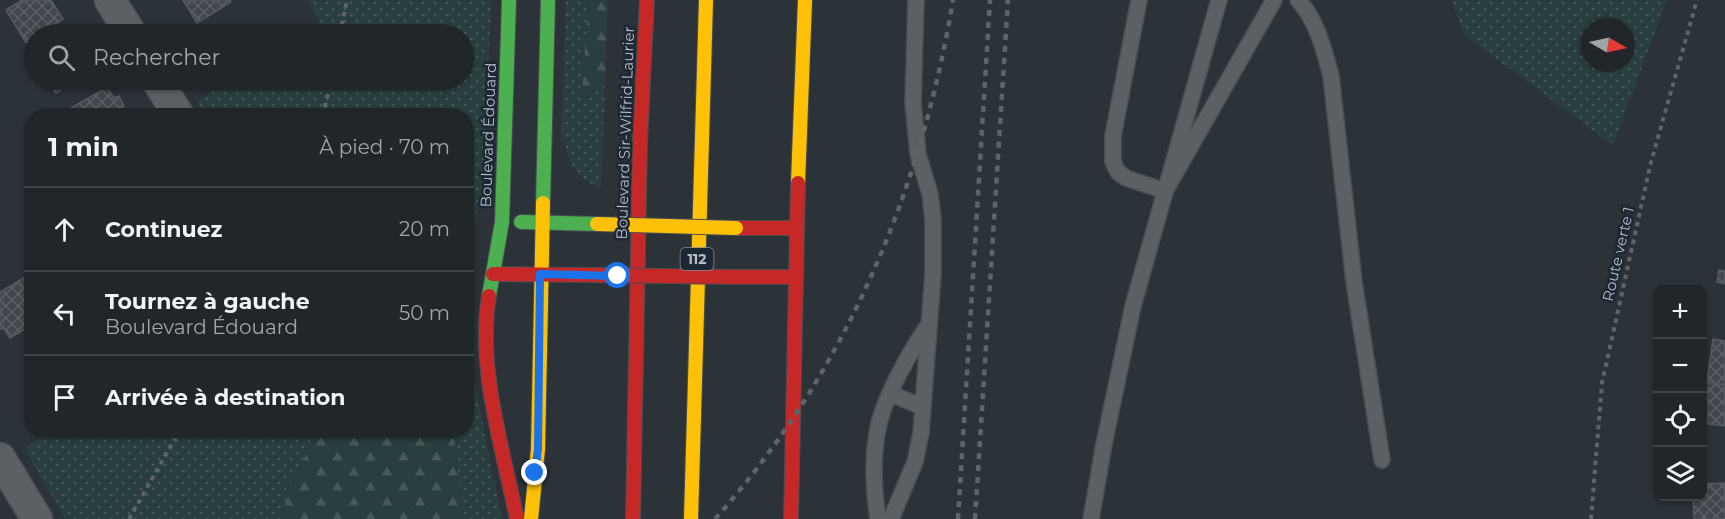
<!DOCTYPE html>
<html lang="fr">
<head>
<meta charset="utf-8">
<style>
	body { margin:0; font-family:Montserrat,sans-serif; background:#282e32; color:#f1f3f6 }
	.controls { position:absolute; right:18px; bottom:18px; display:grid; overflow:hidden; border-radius:12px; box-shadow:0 2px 4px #0004 }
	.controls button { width:54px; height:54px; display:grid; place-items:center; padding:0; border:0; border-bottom:2px solid #3d4347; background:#20262a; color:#f1f3f6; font:30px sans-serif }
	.compass { position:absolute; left:1581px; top:18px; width:54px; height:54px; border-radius:50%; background:#20262a; box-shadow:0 2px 4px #0004; rotate:99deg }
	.stop { position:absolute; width:18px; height:18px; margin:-14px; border:4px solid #1a73e8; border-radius:50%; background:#fff }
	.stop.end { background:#1a73e8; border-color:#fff; box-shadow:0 2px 6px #0008 }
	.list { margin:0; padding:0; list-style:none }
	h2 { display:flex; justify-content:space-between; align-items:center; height:78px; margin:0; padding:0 24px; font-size:26px }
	h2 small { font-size:20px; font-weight:400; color:#a2a5a8 }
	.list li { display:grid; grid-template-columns:39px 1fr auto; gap:18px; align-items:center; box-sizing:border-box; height:84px; padding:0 24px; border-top:2px solid #3d4347 }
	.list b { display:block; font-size:22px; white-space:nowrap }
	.list p { margin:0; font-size:20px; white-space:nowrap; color:#a2a5a8 }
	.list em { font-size:20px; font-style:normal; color:#a2a5a8 }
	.icon { flex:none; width:33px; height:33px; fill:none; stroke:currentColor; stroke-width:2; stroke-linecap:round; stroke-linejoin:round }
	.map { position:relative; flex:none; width:1725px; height:519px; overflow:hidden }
	.search { position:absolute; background:#20262a; box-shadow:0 2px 4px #0004; left:24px; top:24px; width:450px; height:66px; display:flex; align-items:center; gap:15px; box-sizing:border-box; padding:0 21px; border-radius:33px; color:#a2a5a8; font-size:22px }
	.panel { position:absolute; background:#20262a; box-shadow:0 2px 4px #0004; left:24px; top:108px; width:450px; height:330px; border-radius:24px }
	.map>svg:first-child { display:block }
</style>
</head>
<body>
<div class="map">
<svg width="1725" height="519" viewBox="0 0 1725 519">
	<defs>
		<pattern id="grass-dots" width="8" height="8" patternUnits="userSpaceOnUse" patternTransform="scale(1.5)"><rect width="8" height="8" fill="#293e3e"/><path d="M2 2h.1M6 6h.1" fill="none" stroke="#465858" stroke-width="1.8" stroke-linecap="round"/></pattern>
		<pattern id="forest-firs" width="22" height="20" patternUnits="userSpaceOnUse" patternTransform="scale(1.5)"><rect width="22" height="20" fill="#293e3e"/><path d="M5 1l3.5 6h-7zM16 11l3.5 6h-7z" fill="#465858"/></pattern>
		<pattern id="building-cross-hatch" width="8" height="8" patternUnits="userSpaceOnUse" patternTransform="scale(1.5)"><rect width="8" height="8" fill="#42474d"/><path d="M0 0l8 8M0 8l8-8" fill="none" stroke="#5b6065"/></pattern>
	</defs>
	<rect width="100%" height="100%" fill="#2b3238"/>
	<path fill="url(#grass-dots)" fill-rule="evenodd" d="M 308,0 L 491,0 L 483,190 L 472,228 L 471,366 L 502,519 L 460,519 L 462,505 L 454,439 L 449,431 L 466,430 L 466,116 L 206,115 L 197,101 L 230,80 L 464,80 L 464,34 L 302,34 L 320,23 Z
		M 566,0 L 588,0 L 582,95 L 605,86 L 601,189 C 580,179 567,165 565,141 L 561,141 Z
		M 1451,0 L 1667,0 L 1613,145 L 1464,35 ZM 1590,27 L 1626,27 L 1626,63 L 1590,63 Z
		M 53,430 L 310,431 L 311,446 L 289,486 L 282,519 L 65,519 L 25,450 L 31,444 Z"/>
	<path fill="url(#forest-firs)" d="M 588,0 L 608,0 L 605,86 L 582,96 Z
		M 310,430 L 449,431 L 454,439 L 462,505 L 460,519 L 282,519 L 289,486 L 311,446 Z"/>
	<path fill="url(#building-cross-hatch)" stroke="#53595f" stroke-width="1.5" d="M 22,0 L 51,0 L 63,19 L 39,34 L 34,34 L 34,37 L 26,43 L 6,10 Z
		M 183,0 L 230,0 L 231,2 L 197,23 Z
		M 47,80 L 76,80 L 56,93 Z
		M 107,87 L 114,98 L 119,96 L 124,106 L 121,108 L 125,116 L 75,116 L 71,108 Z
		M 1719,270 L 1725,271 L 1725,284 L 1717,282 Z
		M 25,277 L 32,288 L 32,325 L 10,338 L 4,329 L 0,329 L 0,292 Z
		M 1713,339 L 1725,341 L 1725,385 L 1707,382 Z
		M 1707,382 L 1725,385 L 1725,426 L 1702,423 Z
		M 1725,483 L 1725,519 L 1694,519 L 1693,496 L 1702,496 L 1702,484 Z"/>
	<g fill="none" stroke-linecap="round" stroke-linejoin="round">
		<defs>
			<path id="lane" d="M 1139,0 L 1113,136 L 1113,162 L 1118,172 L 1126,178 L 1165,191 L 1274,0
				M 1298,0 C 1317,20 1324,50 1331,76 L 1354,282 L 1382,460
				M 891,394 L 923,407
				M 878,519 C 873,487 872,454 879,423 C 887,392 911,350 929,324
				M 891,519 L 915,462 L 921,433 L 933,274 L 933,219 L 930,194 L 918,154 L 913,103 L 916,0
				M 1091,519 L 1104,444 L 1133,306 L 1219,0"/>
			<path id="street" d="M 110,0 L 131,34
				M 157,80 L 179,116
				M 0,458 L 37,519"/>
			<path id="fast" d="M 543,203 L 548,0
				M 521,222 L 597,224
				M 489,296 L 502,222 L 509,0"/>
			<path id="slow" d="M 798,183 L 805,0
				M 531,519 L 538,449 L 543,203
				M 691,519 L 706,0"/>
			<path id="jam" d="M 736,228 L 797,228
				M 493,274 L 596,275
				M 735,277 L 795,277
				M 489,296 C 477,367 503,450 517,519
				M 633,519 L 640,142 L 647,0
				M 791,519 L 798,183"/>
		</defs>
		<use href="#lane" stroke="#484e53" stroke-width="18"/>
		<use href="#street" stroke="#484e53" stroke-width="33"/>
		<use href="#fast" stroke="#484e53" stroke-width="16"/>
		<use href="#slow" stroke="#484e53" stroke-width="16"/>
		<use href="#jam" stroke="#484e53" stroke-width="16"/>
		<path stroke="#5f6469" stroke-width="4" stroke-dasharray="4.5 4.5" stroke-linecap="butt" d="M 340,34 L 347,0
			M 323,116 L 331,80
			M 129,519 L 180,430
			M 1591,519 L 1602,383 L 1651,162 L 1697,0"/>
		<use href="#lane" stroke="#5b6065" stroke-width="15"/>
		<use href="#street" stroke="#5b6065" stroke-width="30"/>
		<use href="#fast" stroke="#4caf50" stroke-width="14"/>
		<use href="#slow" stroke="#ffc107" stroke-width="14"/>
		<use href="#jam" stroke="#c62828" stroke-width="14"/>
		<path stroke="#5f646a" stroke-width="4.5" stroke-dasharray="6 6" stroke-linecap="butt" d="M 715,519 C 846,372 921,192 953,0
			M 958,519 L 990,0
			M 975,519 L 1008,0"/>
		<defs>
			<path id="slow-bridge" d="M 597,224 L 736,228"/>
			<path id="jam-bridge" d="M 596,275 L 735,277"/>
		</defs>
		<use href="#slow-bridge" stroke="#484e53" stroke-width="16" stroke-linecap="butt"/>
		<use href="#jam-bridge" stroke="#484e53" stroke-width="16" stroke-linecap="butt"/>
		<use href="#slow-bridge" stroke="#ffc107" stroke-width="14"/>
		<use href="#jam-bridge" stroke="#c62828" stroke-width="14"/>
	</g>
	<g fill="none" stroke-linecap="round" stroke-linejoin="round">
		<path stroke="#1a73e8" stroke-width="8" d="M 535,473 L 538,449 L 540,274 L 618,276"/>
	</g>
	<g text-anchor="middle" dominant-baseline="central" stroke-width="5" stroke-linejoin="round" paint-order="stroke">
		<rect fill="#1e2832" stroke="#88919b" stroke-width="1.5" x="680.5" y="248" width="33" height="22" rx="4.5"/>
		<g font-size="14" font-weight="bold" fill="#b6bec8">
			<text x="697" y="259">112</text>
		</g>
		<g font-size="15" fill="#b6bec8" stroke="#1e2832">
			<text transform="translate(625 133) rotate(-88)">Boulevard Sir-Wilfrid-Laurier</text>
			<text transform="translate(488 135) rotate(-88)">Boulevard Édouard</text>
			<text transform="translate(1618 254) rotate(-77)">Route verte 1</text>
		</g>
	</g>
</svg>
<div class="controls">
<button>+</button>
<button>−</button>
<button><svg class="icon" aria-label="locate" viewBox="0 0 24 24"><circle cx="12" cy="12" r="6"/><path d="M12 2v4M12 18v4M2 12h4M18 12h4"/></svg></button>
<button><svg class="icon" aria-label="layers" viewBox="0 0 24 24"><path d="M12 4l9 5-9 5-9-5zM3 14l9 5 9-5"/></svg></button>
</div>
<svg class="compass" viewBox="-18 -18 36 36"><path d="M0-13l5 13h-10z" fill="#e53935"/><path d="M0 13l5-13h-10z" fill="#a2a5a8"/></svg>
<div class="stop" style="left:618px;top:276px"></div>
<div class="stop end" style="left:535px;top:473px"></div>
<div class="search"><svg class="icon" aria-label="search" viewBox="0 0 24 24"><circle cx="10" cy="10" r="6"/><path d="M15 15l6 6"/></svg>Rechercher</div>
<section class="panel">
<h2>1 min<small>À pied · 70 m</small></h2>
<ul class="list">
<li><svg class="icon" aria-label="ahead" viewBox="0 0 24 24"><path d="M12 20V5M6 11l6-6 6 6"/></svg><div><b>Continuez</b></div><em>20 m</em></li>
<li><svg class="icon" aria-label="left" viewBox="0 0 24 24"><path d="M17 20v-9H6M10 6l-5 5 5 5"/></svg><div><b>Tournez à gauche</b><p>Boulevard Édouard</p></div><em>50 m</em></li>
<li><svg class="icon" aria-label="arrive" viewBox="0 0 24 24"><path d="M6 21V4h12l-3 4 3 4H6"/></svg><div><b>Arrivée à destination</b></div></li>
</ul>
</section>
</div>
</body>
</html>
